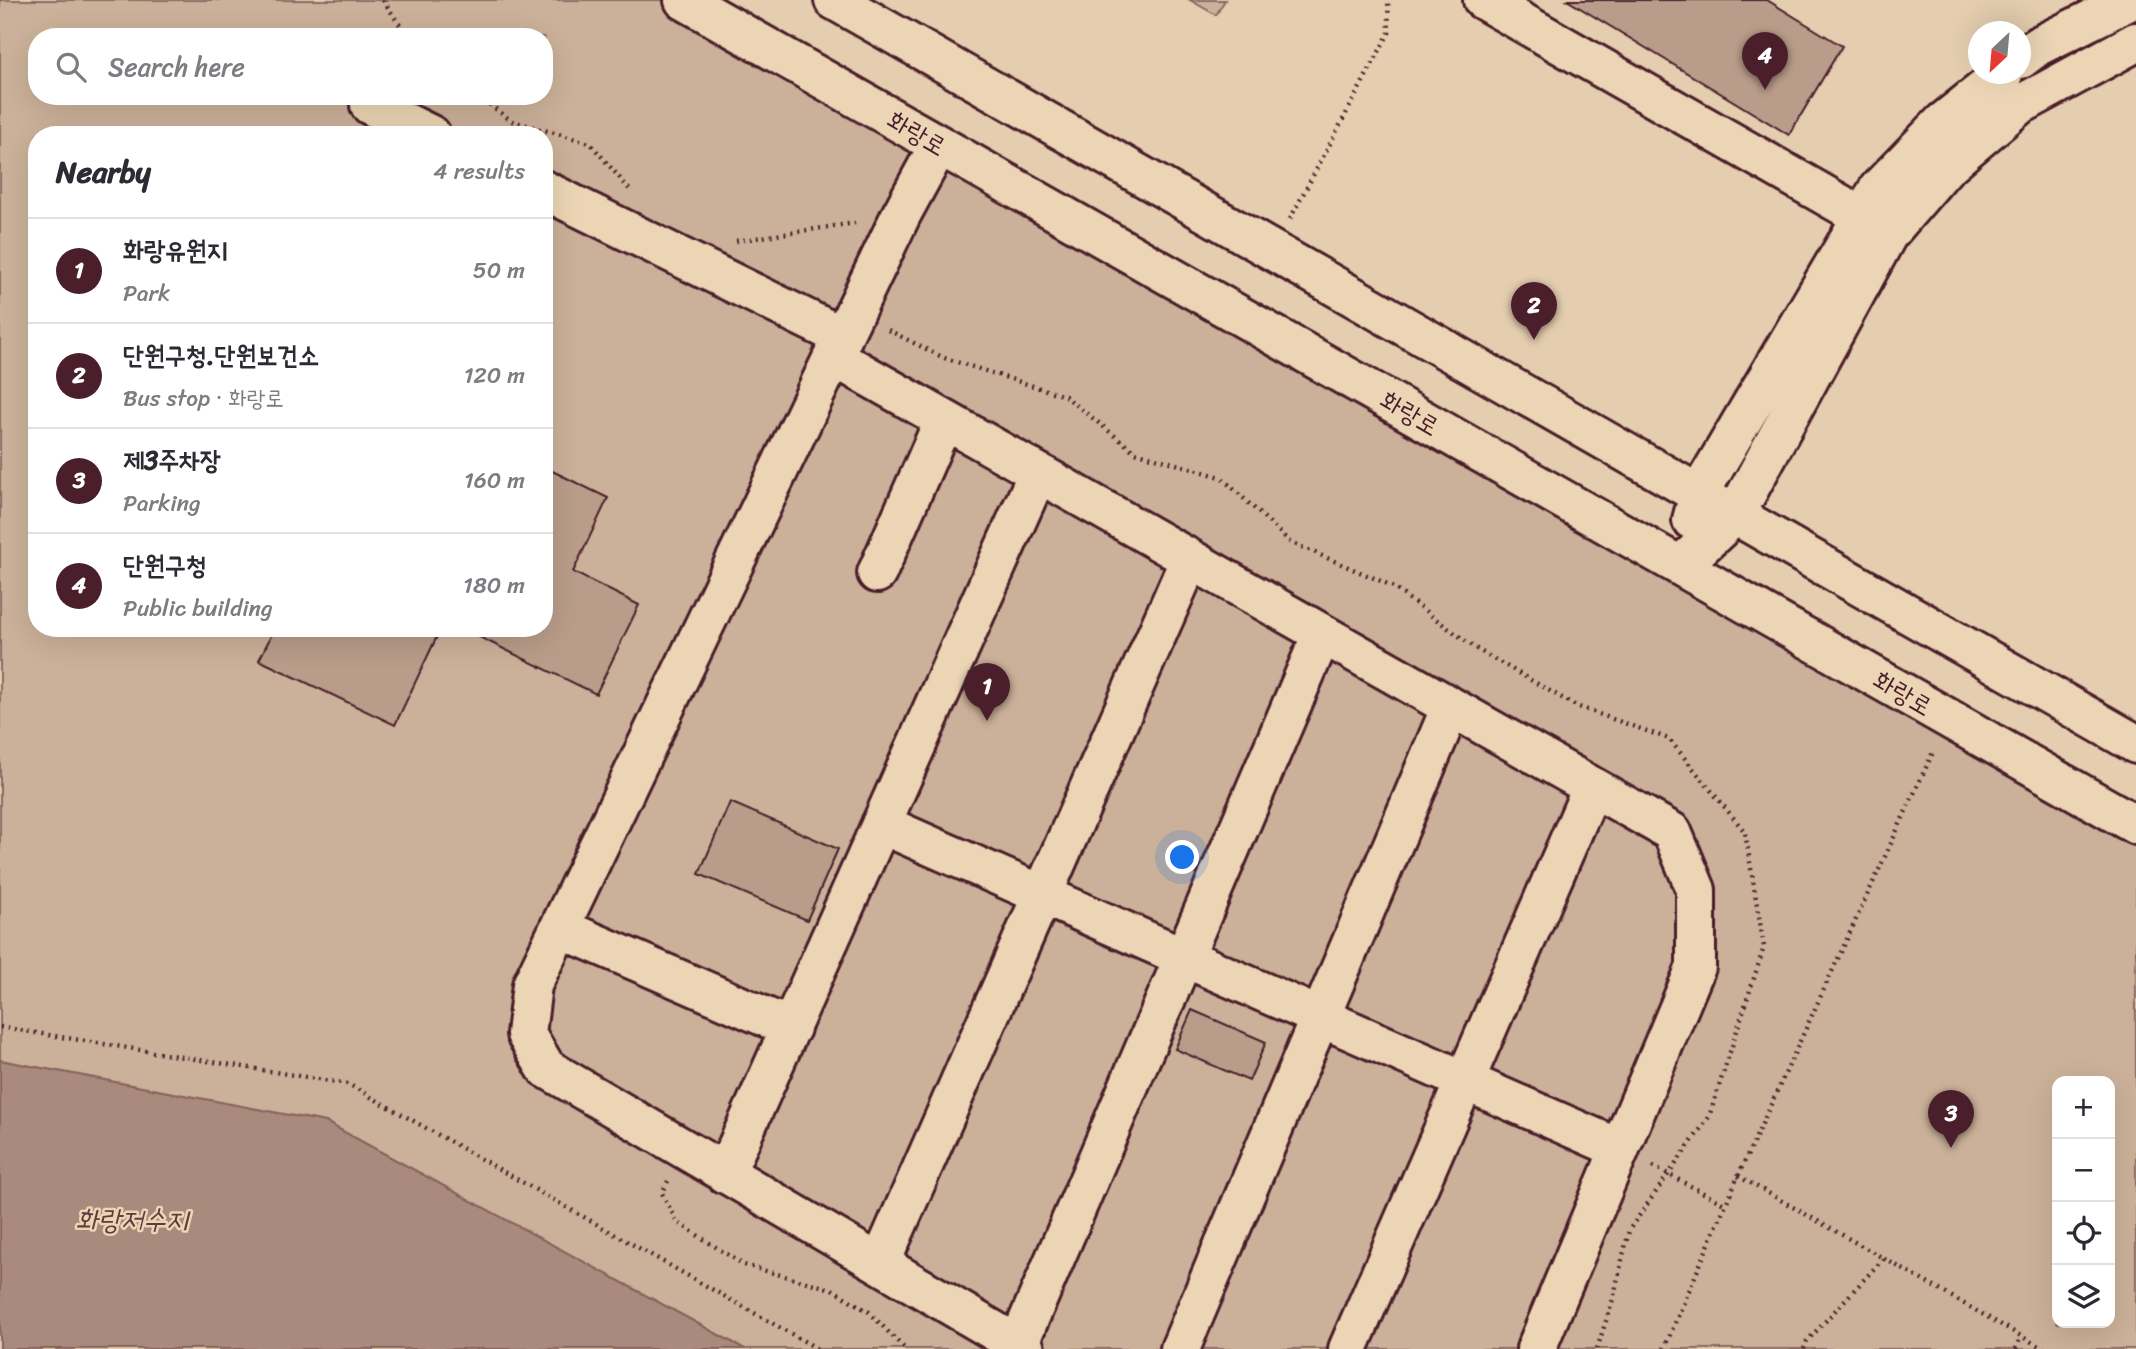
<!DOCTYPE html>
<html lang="en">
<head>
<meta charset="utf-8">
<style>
	body { margin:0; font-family:Sriracha,"Poor Story",sans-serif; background:#f2f2f3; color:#2b2b33 }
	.controls { position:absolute; right:21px; bottom:21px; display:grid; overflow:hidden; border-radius:14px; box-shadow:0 7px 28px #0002 }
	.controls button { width:63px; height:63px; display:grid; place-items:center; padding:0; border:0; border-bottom:2px solid #e1e1e2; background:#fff; color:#2b2b33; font:35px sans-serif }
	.compass { position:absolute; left:1968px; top:21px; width:63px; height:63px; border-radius:50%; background:#fff; box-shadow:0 7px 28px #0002; rotate:206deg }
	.you { position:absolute; left:1183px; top:858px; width:24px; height:24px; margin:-18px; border:5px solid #fff; border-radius:50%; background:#1a73e8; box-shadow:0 0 0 10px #1a73e833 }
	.badge { display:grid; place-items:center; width:46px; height:46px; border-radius:50%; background:#4a1f2b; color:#fff; font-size:23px; font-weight:700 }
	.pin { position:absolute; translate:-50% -58px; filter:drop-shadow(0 2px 4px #0008) }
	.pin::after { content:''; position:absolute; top:37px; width:24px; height:21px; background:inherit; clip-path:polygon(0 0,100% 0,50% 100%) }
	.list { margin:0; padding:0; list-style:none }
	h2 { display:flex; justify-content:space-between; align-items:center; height:91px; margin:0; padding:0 28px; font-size:30px }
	h2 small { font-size:23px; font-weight:400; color:#7c7c81 }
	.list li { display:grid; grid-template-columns:46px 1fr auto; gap:21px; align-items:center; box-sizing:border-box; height:105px; padding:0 28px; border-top:2px solid #e1e1e2 }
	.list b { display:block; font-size:26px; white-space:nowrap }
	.list p { margin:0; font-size:23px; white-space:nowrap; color:#7c7c81 }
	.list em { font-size:23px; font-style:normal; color:#7c7c81 }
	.icon { flex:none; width:38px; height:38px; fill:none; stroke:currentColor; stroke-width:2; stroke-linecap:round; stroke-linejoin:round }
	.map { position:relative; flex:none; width:2136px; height:1349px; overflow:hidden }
	.search { position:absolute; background:#fff; box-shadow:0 7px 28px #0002; left:28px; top:28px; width:525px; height:77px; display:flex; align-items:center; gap:18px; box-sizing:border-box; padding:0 24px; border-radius:28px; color:#7c7c81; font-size:26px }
	.panel { position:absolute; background:#fff; box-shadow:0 7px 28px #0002; left:28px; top:126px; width:525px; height:511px; border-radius:28px }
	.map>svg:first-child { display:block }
</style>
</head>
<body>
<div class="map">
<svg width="2136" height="1349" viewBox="0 0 2136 1349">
	<rect width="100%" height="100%" fill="#e5ceaf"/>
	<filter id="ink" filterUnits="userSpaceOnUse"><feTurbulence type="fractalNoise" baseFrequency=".0143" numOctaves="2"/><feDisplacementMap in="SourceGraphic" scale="14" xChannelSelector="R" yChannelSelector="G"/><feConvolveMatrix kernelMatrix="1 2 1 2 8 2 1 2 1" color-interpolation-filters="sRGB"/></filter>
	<g filter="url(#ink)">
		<path fill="#cbb199" stroke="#8a6862" stroke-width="2" fill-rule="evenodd" d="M 0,0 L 724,0 L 2136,814 L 2136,1349 L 0,1349 ZM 37,37 L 544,37 L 544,96 L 37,96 ZM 37,135 L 544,135 L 544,628 L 37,628 ZM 2057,1081 L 2110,1081 L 2110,1323 L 2057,1323 Z
			M 1190,0 L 1225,0 L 1216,15 Z"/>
		<path fill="#aa8a7c" stroke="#845f5c" stroke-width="2" d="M 0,1060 L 326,1122 L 745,1349 L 0,1349 Z"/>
		<path fill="#b99d8a" stroke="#4a1f2b" stroke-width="2" d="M 1567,0 L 1767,0 L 1842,46 L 1789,135 Z
			M 544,467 L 608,498 L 573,572 L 639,605 L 596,694 L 461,628 L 544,628 Z
			M 275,628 L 441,628 L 395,725 L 259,660 Z
			M 730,802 L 838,849 L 807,920 L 699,874 Z
			M 1192,1010 L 1266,1042 L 1249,1081 L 1175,1049 Z"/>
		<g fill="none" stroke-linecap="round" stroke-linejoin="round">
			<defs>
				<path id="minor" d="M 684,0 L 2136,825
					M 834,0 L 2136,744
					M 1483,0 L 1863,217
					M 2021,59 L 2038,46 L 2131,0
					M 370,105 L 431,135
					M 939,145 L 901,215 L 532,985 L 526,1034 L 546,1068 L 1025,1349
					M 544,190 L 843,337
					M 834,357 L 1672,832 L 1696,890 L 1696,967 L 1536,1349
					M 1692,520 L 1699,494 L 1879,188 L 1943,122 L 2003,74
					M 1680,566 L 1735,515 L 1888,234 L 1945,168 L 2018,106 L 2136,42
					M 877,573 L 944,420
					M 881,824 L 1620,1149
					M 560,928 L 791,1028
					M 725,1174 L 1038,473
					M 880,1264 L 1190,559
					M 1018,1345 L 1322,634
					M 1180,1349 L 1451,707
					M 1348,1349 L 1592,788"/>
			</defs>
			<use href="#minor" stroke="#4a1f2b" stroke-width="44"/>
			<path stroke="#4a1f2b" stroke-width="4.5" stroke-dasharray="2 5" stroke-linecap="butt" d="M 383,0 L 408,37
				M 478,96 L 512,121 L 590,143 L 629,189
				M 1290,219 L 1389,33 L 1388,0
				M 736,241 L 855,223
				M 888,330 L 944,358 L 1065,396 L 1135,452 L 1221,477 L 1290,542 L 1390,585 L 1475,648 L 1576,706 L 1669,739 L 1745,832 L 1764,947 L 1709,1117 L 1629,1230 L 1613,1299 L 1597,1349
				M 0,1027 L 348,1084 L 818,1349
				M 1653,1166 L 1726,1205
				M 1738,1176 L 2044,1349
				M 668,1181 L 662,1193 L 677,1222 L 744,1265 L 832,1289 L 869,1312 L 905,1349
				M 1664,1349 L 1738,1176 L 1934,750
				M 1804,1349 L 1807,1341 L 1884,1258
				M 2016,1349 L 2021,1336"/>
			<use href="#minor" stroke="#ebd5b4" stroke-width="38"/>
		</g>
	</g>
	<g text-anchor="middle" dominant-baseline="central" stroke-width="5" stroke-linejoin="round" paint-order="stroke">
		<g font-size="26" fill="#4a1f2b" stroke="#ebd5b4">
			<text transform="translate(917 133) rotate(30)">화랑로</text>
			<text transform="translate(1410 413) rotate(30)">화랑로</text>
			<text transform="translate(1903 693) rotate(30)">화랑로</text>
		</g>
		<g font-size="28" font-style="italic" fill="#623a3f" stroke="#ebd5b4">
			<text x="132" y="1219">화랑저수지</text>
		</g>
	</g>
</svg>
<div class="controls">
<button>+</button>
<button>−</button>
<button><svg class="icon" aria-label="locate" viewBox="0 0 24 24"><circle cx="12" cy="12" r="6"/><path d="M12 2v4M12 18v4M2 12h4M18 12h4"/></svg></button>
<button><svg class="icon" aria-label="layers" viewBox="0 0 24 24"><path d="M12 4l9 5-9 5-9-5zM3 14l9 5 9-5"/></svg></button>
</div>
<svg class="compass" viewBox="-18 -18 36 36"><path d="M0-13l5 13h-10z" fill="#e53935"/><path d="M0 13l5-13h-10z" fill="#7c7c81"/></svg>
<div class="you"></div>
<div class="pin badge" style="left:987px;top:721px">1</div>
<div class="pin badge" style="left:1534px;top:340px">2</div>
<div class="pin badge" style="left:1951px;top:1148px">3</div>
<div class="pin badge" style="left:1765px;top:90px">4</div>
<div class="search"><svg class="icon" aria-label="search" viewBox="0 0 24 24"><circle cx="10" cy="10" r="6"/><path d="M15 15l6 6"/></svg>Search here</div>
<section class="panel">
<h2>Nearby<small>4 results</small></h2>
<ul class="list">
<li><span class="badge">1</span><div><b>화랑유원지</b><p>Park</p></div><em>50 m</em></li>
<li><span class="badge">2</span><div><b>단원구청.단원보건소</b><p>Bus stop · 화랑로</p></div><em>120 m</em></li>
<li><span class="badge">3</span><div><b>제3주차장</b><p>Parking</p></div><em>160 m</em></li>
<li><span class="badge">4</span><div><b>단원구청</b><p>Public building</p></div><em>180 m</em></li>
</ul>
</section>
</div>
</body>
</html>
